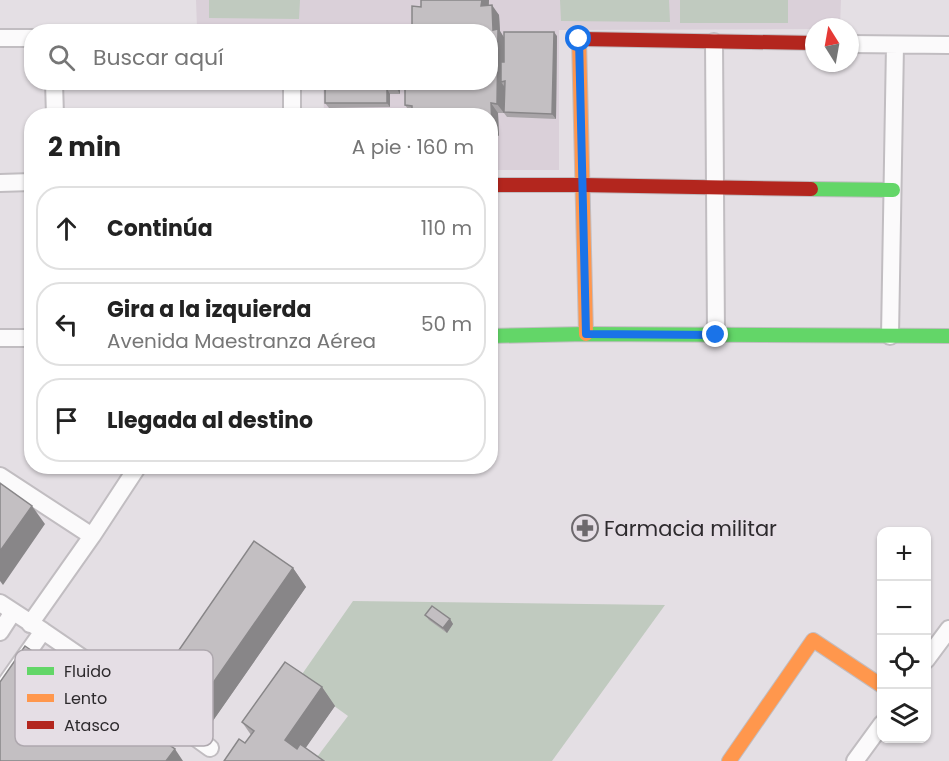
<!DOCTYPE html>
<html lang="es">
<head>
<meta charset="utf-8">
<style>
	body { margin:0; font-family:Poppins,sans-serif; background:#f6f6f6; color:#222 }
	.controls { position:absolute; right:18px; bottom:18px; display:grid; overflow:hidden; border-radius:12px; box-shadow:0 2px 4px #0004 }
	.controls button { width:54px; height:54px; display:grid; place-items:center; padding:0; border:0; border-bottom:2px solid #e0e0e0; background:#fff; color:#222; font:30px sans-serif }
	.compass { position:absolute; left:805px; top:18px; width:54px; height:54px; border-radius:50%; background:#fff; box-shadow:0 2px 4px #0004; rotate:349deg }
	.stop { position:absolute; width:18px; height:18px; margin:-14px; border:4px solid #1a73e8; border-radius:50%; background:#fff }
	.stop.end { background:#1a73e8; border-color:#fff; box-shadow:0 2px 6px #0008 }
	.list { margin:0; padding:0; list-style:none }
	h2 { display:flex; justify-content:space-between; align-items:center; height:78px; margin:0; padding:0 24px; font-size:26px }
	h2 small { font-size:20px; font-weight:400; color:#767676 }
	.list li { display:grid; grid-template-columns:39px 1fr auto; gap:18px; align-items:center; box-sizing:border-box; height:84px; margin:0 12px 12px; padding:0 12px; border:2px solid #e0e0e0; border-radius:24px }
	.list b { display:block; font-size:22px; white-space:nowrap }
	.list p { margin:0; font-size:20px; white-space:nowrap; color:#767676 }
	.list em { font-size:20px; font-style:normal; color:#767676 }
	.icon { flex:none; width:33px; height:33px; fill:none; stroke:currentColor; stroke-width:2; stroke-linecap:round; stroke-linejoin:round }
	.map { position:relative; flex:none; width:949px; height:761px; overflow:hidden }
	.search { position:absolute; background:#fff; box-shadow:0 2px 4px #0004; left:24px; top:24px; width:474px; height:66px; display:flex; align-items:center; gap:15px; box-sizing:border-box; padding:0 21px; border-radius:24px; color:#767676; font-size:22px }
	.panel { position:absolute; background:#fff; box-shadow:0 2px 4px #0004; left:24px; top:108px; width:474px; height:366px; border-radius:24px }
	.map>svg:first-child { display:block }
</style>
</head>
<body>
<div class="map">
<svg width="949" height="761" viewBox="0 0 949 761">
	<rect width="100%" height="100%" fill="#e4dfe4"/>
	<path fill="#dad0d9" d="M 196,0 L 841,0 L 840,27 L 814,27 L 814,29 L 559,30 L 559,170 L 491,170 L 490,116 L 324,115 L 323,83 L 490,82 L 490,32 L 322,32 L 197,28 Z"/>
	<path fill="#c0cabf" d="M 209,0 L 300,0 L 299,19 L 209,18 Z
		M 560,0 L 669,0 L 670,22 L 561,21 Z
		M 680,0 L 788,0 L 788,23 L 680,23 Z
		M 353,601 L 665,605 L 552,761 L 314,761 L 348,716 L 298,680 Z"/>
	<g fill="none" stroke-linecap="round" stroke-linejoin="round">
		<defs>
			<path id="street" d="M 0,38 L 32,38
				M 714,42 L 716,335
				M 850,44 L 949,45
				M 54,82 L 55,116
				M 292,82 L 292,116
				M 0,183 L 32,182
				M 890,336 L 895,45
				M 0,338 L 32,338
				M 0,476 L 92,536
				M 0,603 L 43,631 L 0,692
				M 30,624 L 92,536 L 138,466
				M 43,631 L 135,694 L 210,748
				M 0,632 L 13,612
				M 926,660 L 949,629
				M 855,761 L 882,724"/>
			<path id="fast" d="M 811,189 L 893,190
				M 490,336 L 586,334 L 949,336"/>
			<path id="slow" d="M 582,39 L 579,39 L 586,334
				M 729,761 L 813,640 L 882,686"/>
			<path id="jam" d="M 582,39 L 814,43
				M 490,185 L 582,185 L 811,189"/>
		</defs>
		<use href="#street" stroke="#c1bdc1" stroke-width="20"/>
		<use href="#fast" stroke="#c1bdc1" stroke-width="16"/>
		<use href="#slow" stroke="#c1bdc1" stroke-width="16"/>
		<use href="#jam" stroke="#c1bdc1" stroke-width="16"/>
		<use href="#street" stroke="#fbfafb" stroke-width="16"/>
		<use href="#fast" stroke="#63d668" stroke-width="14"/>
		<use href="#slow" stroke="#ff974d" stroke-width="14"/>
		<use href="#jam" stroke="#b3261e" stroke-width="14"/>
	</g>
	<path fill="#a8a4a7" d="M 421,0 L 489,0 L 489,5 L 499,15 L 500,31 L 504,38 L 557,36 L 556,119 L 507,117 L 504,113 L 498,113 L 499,136 L 494,136 L 496,156 L 490,156 L 490,116 L 412,115 L 405,105 L 412,30 L 421,7 Z
		M 400,82 L 400,94 L 390,94 L 390,107 L 329,108 L 325,103 Z
		M 293,568 L 306,587 L 210,725 L 172,698 L 159,679 Z
		M 425,615 L 450,619 L 453,624 L 447,633 L 429,620 Z
		M 322,687 L 335,706 L 305,748 L 245,743 L 251,735 L 242,722 Z"/>
	<path fill="#888688" d="M 482,0 L 489,0 L 488,15 L 481,6 Z
		M 492,5 L 499,15 L 500,31 L 505,39 L 504,81 L 501,82 L 504,86 L 504,113 L 497,104 Z
		M 554,32 L 557,36 L 556,119 L 552,114 Z
		M 397,82 L 400,82 L 400,94 L 397,89 Z
		M 387,89 L 390,94 L 390,107 L 387,103 Z
		M 491,103 L 498,113 L 499,136 L 492,126 Z
		M 490,132 L 494,136 L 496,156 L 490,149 Z
		M 32,506 L 45,524 L 3,585 L 0,581 L 0,551 Z
		M 293,568 L 306,587 L 210,725 L 197,706 Z
		M 450,619 L 453,624 L 447,633 L 443,628 Z
		M 322,687 L 335,706 L 298,759 L 285,740 Z
		M 175,749 L 183,761 L 166,761 Z"/>
	<path fill="#c3bfc2" stroke="#888688" stroke-width="1.5" d="M 421,0 L 482,0 L 481,6 L 492,5 L 493,30 L 498,29 L 497,104 L 491,103 L 492,126 L 490,126 L 490,116 L 412,116 L 412,106 L 405,105 L 405,82 L 490,82 L 490,32 L 405,32 L 405,29 L 412,30 L 412,6 L 421,7 Z
		M 504,32 L 554,32 L 552,114 L 504,112 L 505,81 L 501,82 L 501,62 L 504,62 Z
		M 325,82 L 397,82 L 397,89 L 387,89 L 387,103 L 325,103 Z
		M 348,109 L 374,109 L 374,116 L 348,116 Z
		M 0,483 L 32,506 L 0,551 Z
		M 254,541 L 293,568 L 197,706 L 159,679 Z
		M 432,606 L 450,619 L 443,628 L 425,615 Z
		M 25,646 L 175,749 L 166,761 L 0,761 L 0,682 Z
		M 285,662 L 322,687 L 285,740 L 297,749 L 300,744 L 324,761 L 224,761 L 239,739 L 245,743 L 254,731 L 242,722 Z"/>
	<g fill="none" stroke-linecap="round" stroke-linejoin="round">
		<path stroke="#1a73e8" stroke-width="8" d="M 579,39 L 586,334 L 716,335"/>
	</g>
	<defs>
		<symbol id="pharmacy-ring" viewBox="-11 -11 22 22"><circle r="9.5" fill="#e5dee5" stroke="#6d696d" stroke-width="1.5"/><path d="M-2-6h4v4h4v4h-4v4h-4v-4h-4v-4h4Z" fill="#6d696d"/></symbol>
	</defs>
	<g fill-rule="evenodd">
		<use href="#pharmacy-ring" x="570" y="513" width="30" height="30"/>
	</g>
	<g text-anchor="middle" dominant-baseline="central" stroke-width="6" stroke-linejoin="round" paint-order="stroke">
		<g font-size="21" fill="#2d2a2d" stroke="#e5dee5" text-anchor="start">
			<text x="604" y="528">Farmacia militar</text>
		</g>
	</g>
	<rect x="15" y="650" width="198" height="96" rx="9" fill="#e5dee5" stroke="#aea8ae" stroke-width="1.5"/>
	<rect x="27" y="667" width="27" height="8" fill="#63d668"/>
	<rect x="27" y="694" width="27" height="8" fill="#ff974d"/>
	<rect x="27" y="721" width="27" height="8" fill="#b3261e"/>
	<g font-size="16" fill="#2d2a2d">
		<text x="64" y="677">Fluido</text>
		<text x="64" y="704">Lento</text>
		<text x="64" y="731">Atasco</text>
	</g>
</svg>
<div class="controls">
<button>+</button>
<button>−</button>
<button><svg class="icon" aria-label="locate" viewBox="0 0 24 24"><circle cx="12" cy="12" r="6"/><path d="M12 2v4M12 18v4M2 12h4M18 12h4"/></svg></button>
<button><svg class="icon" aria-label="layers" viewBox="0 0 24 24"><path d="M12 4l9 5-9 5-9-5zM3 14l9 5 9-5"/></svg></button>
</div>
<svg class="compass" viewBox="-18 -18 36 36"><path d="M0-13l5 13h-10z" fill="#e53935"/><path d="M0 13l5-13h-10z" fill="#767676"/></svg>
<div class="stop" style="left:579px;top:39px"></div>
<div class="stop end" style="left:716px;top:335px"></div>
<div class="search"><svg class="icon" aria-label="search" viewBox="0 0 24 24"><circle cx="10" cy="10" r="6"/><path d="M15 15l6 6"/></svg>Buscar aquí</div>
<section class="panel">
<h2>2 min<small>A pie · 160 m</small></h2>
<ul class="list">
<li><svg class="icon" aria-label="ahead" viewBox="0 0 24 24"><path d="M12 20V5M6 11l6-6 6 6"/></svg><div><b>Continúa</b></div><em>110 m</em></li>
<li><svg class="icon" aria-label="left" viewBox="0 0 24 24"><path d="M17 20v-9H6M10 6l-5 5 5 5"/></svg><div><b>Gira a la izquierda</b><p>Avenida Maestranza Aérea</p></div><em>50 m</em></li>
<li><svg class="icon" aria-label="arrive" viewBox="0 0 24 24"><path d="M6 21V4h12l-3 4 3 4H6"/></svg><div><b>Llegada al destino</b></div></li>
</ul>
</section>
</div>
</body>
</html>
